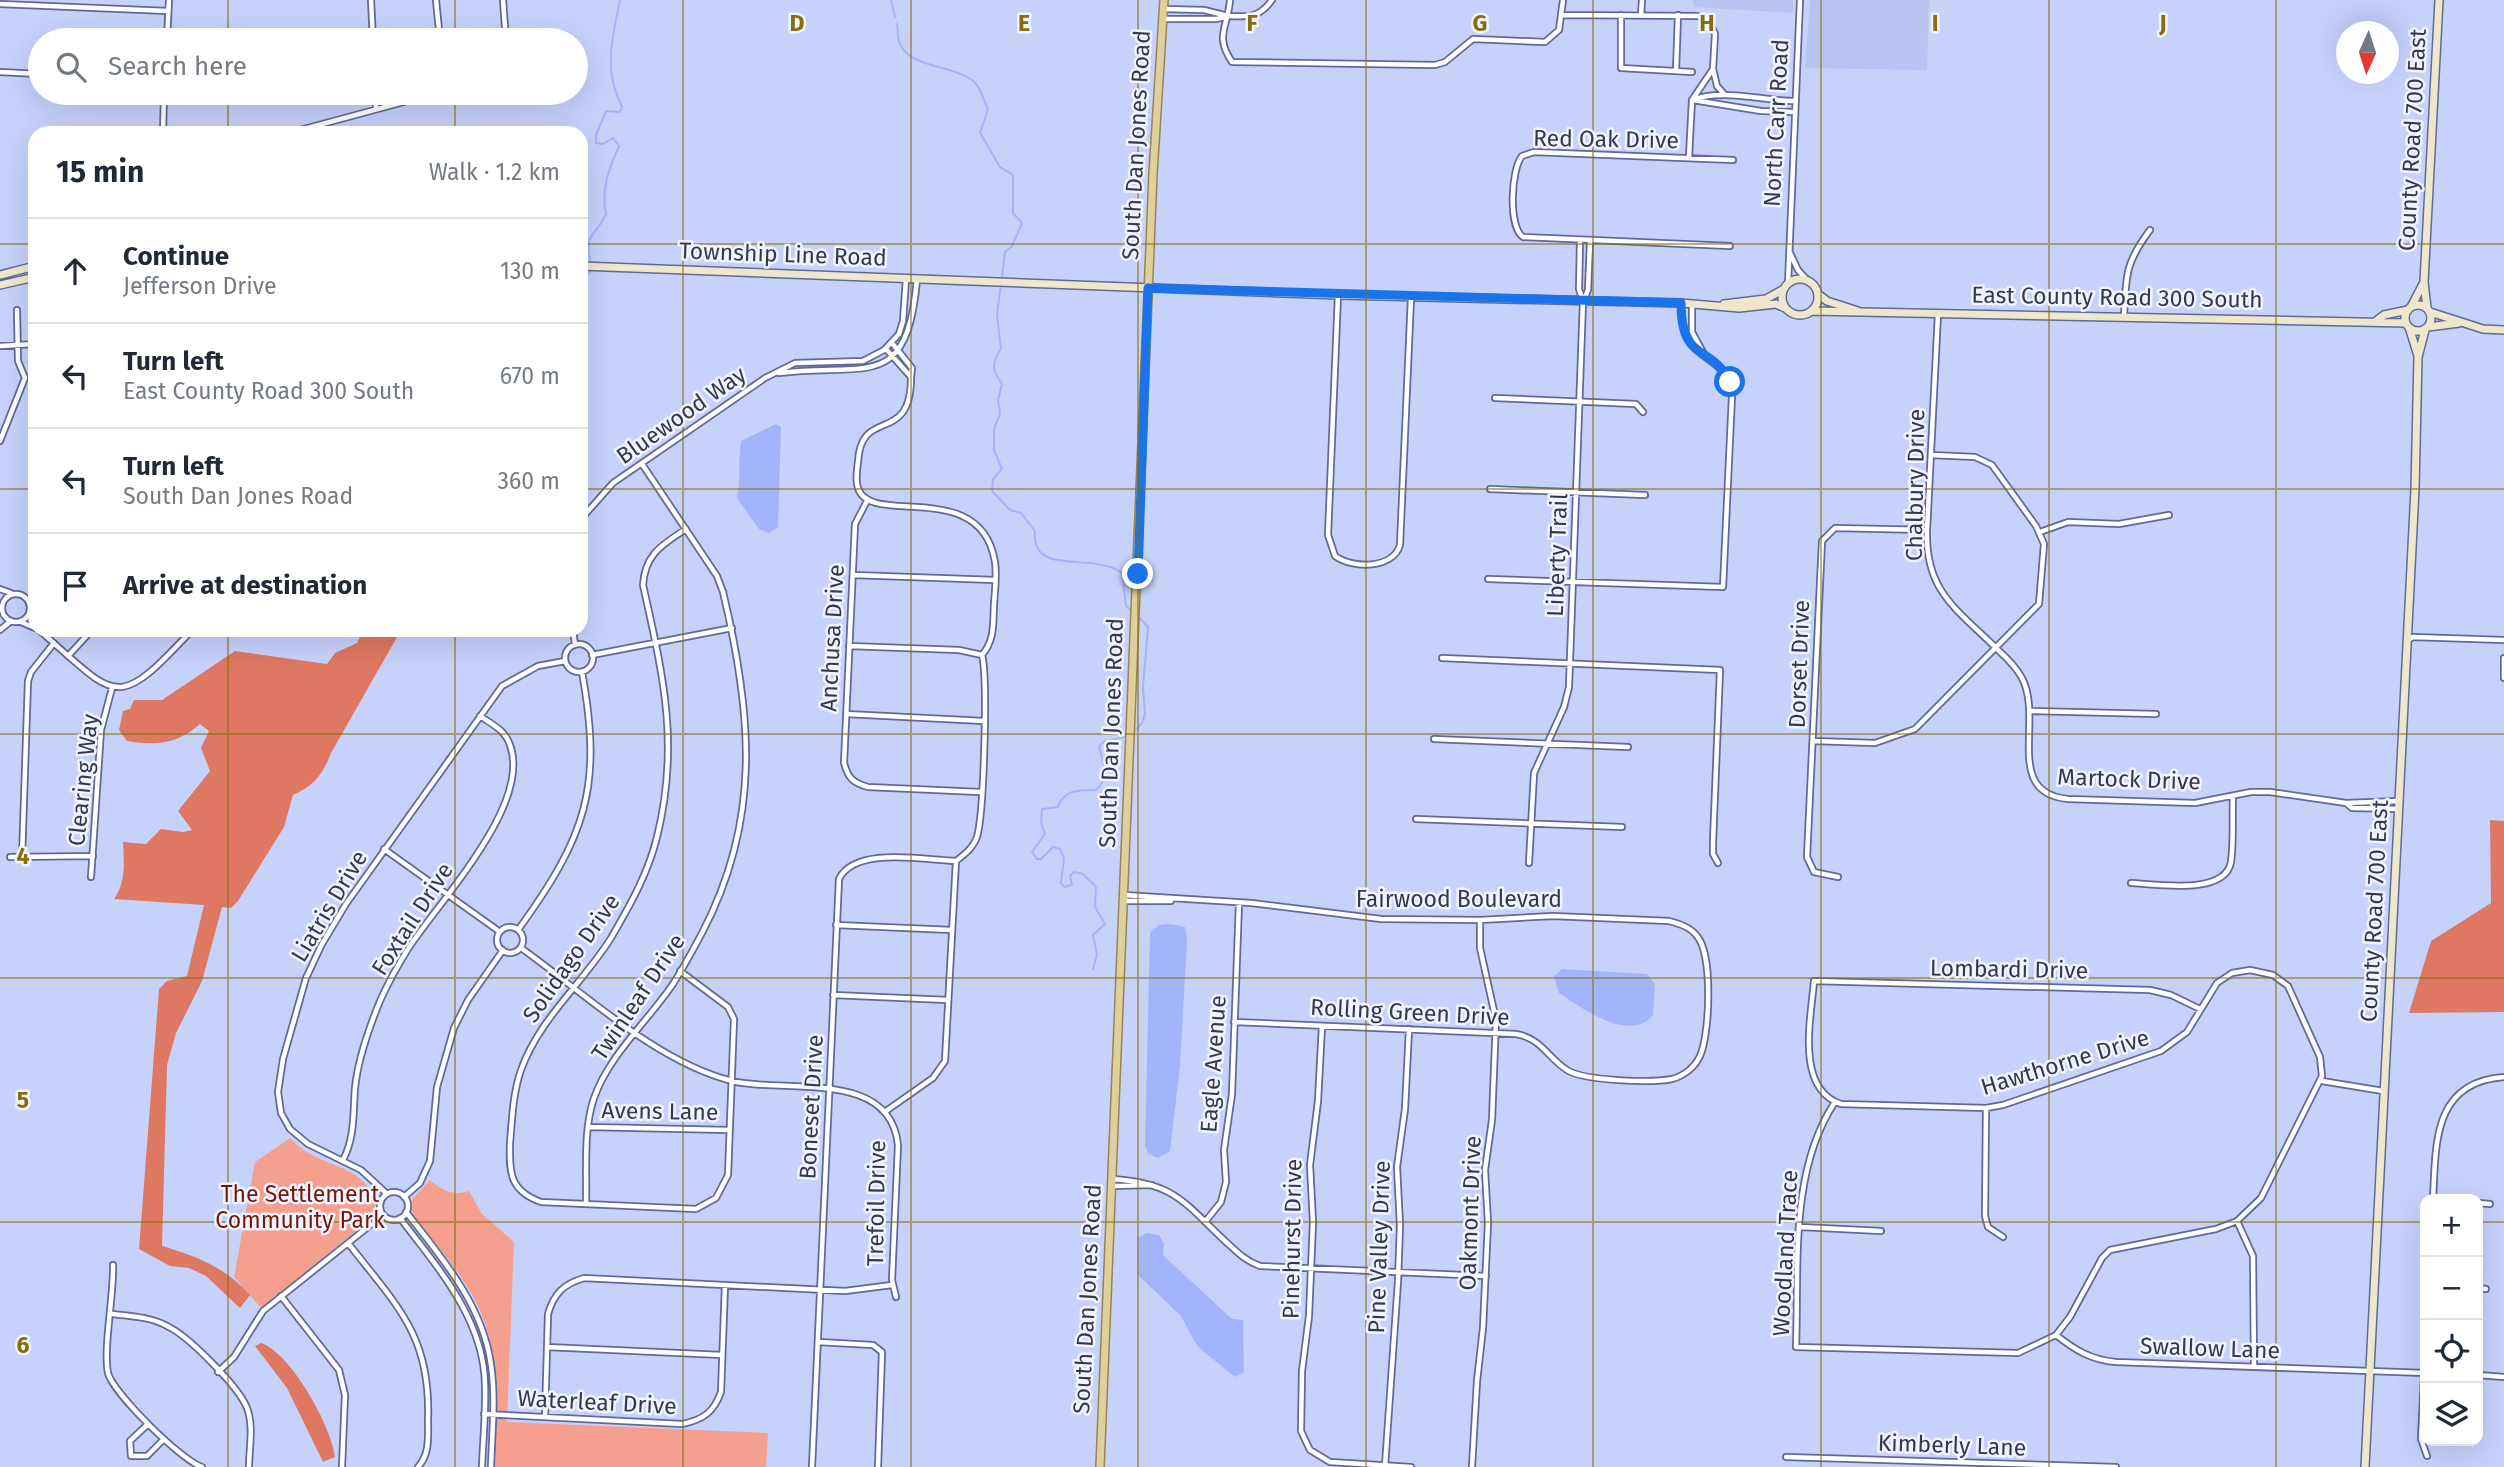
<!DOCTYPE html>
<html lang="en">
<head>
<meta charset="utf-8">
<style>
	body { margin:0; font-family:"Fira Sans",sans-serif; background:#f6f6f7; color:#1f2937 }
	.controls { position:absolute; right:21px; bottom:21px; display:grid; overflow:hidden; border-radius:14px; box-shadow:0 7px 28px #0002 }
	.controls button { width:63px; height:63px; display:grid; place-items:center; padding:0; border:0; border-bottom:2px solid #e0e1e3; background:#fff; color:#1f2937; font:35px sans-serif }
	.compass { position:absolute; left:2336px; top:21px; width:63px; height:63px; border-radius:50%; background:#fff; box-shadow:0 7px 28px #0002; rotate:183deg }
	.stop { position:absolute; width:21px; height:21px; margin:-16px; border:5px solid #1a73e8; border-radius:50%; background:#fff }
	.stop.end { background:#1a73e8; border-color:#fff; box-shadow:0 2px 7px #0008 }
	.list { margin:0; padding:0; list-style:none }
	h2 { display:flex; justify-content:space-between; align-items:center; height:91px; margin:0; padding:0 28px; font-size:30px }
	h2 small { font-size:23px; font-weight:400; color:#747a83 }
	.list li { display:grid; grid-template-columns:46px 1fr auto; gap:21px; align-items:center; box-sizing:border-box; height:105px; padding:0 28px; border-top:2px solid #e0e1e3 }
	.list b { display:block; font-size:26px; white-space:nowrap }
	.list p { margin:0; font-size:23px; white-space:nowrap; color:#747a83 }
	.list em { font-size:23px; font-style:normal; color:#747a83 }
	.icon { flex:none; width:38px; height:38px; fill:none; stroke:currentColor; stroke-width:2; stroke-linecap:round; stroke-linejoin:round }
	.map { position:relative; flex:none; width:2504px; height:1467px; overflow:hidden }
	.search { position:absolute; background:#fff; box-shadow:0 7px 28px #0002; left:28px; top:28px; width:560px; height:77px; display:flex; align-items:center; gap:18px; box-sizing:border-box; padding:0 24px; border-radius:38px; color:#747a83; font-size:26px }
	.panel { position:absolute; background:#fff; box-shadow:0 7px 28px #0002; left:28px; top:126px; width:560px; height:511px; border-radius:21px }
	.map>svg:first-child { display:block }
</style>
</head>
<body>
<div class="map">
<svg width="2504" height="1467" viewBox="0 0 2504 1467">
	<rect width="100%" height="100%" fill="#c7d2fb"/>
	<path fill="#b7c4f2" d="M 1693,0 L 1793,0 L 1793,13 L 1693,7 Z
		M 1810,0 L 1929,0 L 1927,70 L 1805,68 Z"/>
	<path fill="#f5a08e" d="M 290,1138 C 321,1171 355,1158 377,1200 L 371,1219 L 261,1308 L 234,1277 L 255,1162 Z
		M 430,1180 C 443,1191 452,1196 469,1191 L 482,1214 L 514,1242 L 507,1422 L 768,1433 L 766,1467 L 495,1467 C 496,1409 503,1346 471,1293 C 454,1264 431,1238 410,1212 L 412,1199 Z"/>
	<path fill="#de7862" d="M 363,630 L 401,630 L 331,753 C 323,774 314,786 293,795 L 284,827 L 238,901 L 231,908 L 222,907 L 202,981 L 176,1033 L 167,1065 L 162,1246 C 197,1256 226,1268 250,1295 L 240,1308 L 206,1276 L 189,1268 L 170,1266 L 139,1249 L 159,989 L 167,981 L 187,976 L 204,905 L 114,899 C 126,882 124,862 123,842 L 146,844 L 161,829 L 183,832 L 192,830 L 178,811 L 210,771 L 201,748 L 209,731 L 200,724 C 177,744 157,746 127,741 L 119,730 L 123,711 L 130,709 L 134,700 L 162,700 L 235,651 L 327,664 L 335,653 L 357,643 Z
		M 2490,820 L 2504,821 L 2504,1012 L 2409,1013 L 2431,941 L 2491,903 Z
		M 261,1343 C 291,1353 332,1427 335,1457 L 323,1462 L 287,1388 L 255,1346 Z"/>
	<path fill="#a2b4fc" d="M 776,424 L 781,427 L 778,527 L 769,533 L 759,529 L 737,498 C 741,478 738,461 741,441 Z
		M 1171,924 L 1185,927 L 1187,940 L 1180,1066 L 1170,1151 L 1158,1158 L 1148,1154 L 1145,1145 L 1150,933 L 1159,925 Z
		M 1562,969 L 1647,974 L 1655,984 L 1653,1015 C 1630,1044 1580,1007 1559,993 L 1554,976 Z
		M 1147,1233 L 1159,1235 L 1164,1244 L 1163,1255 L 1232,1319 L 1243,1320 L 1244,1372 L 1235,1377 L 1197,1346 L 1181,1316 L 1137,1274 L 1137,1238 Z"/>
	<g fill="none" stroke-linecap="round" stroke-linejoin="round">
		<path stroke="#a2b4fc" stroke-width="2" d="M 891,0 L 895,17
			M 897,24 C 898,30 897,36 899,41 C 907,70 959,64 976,84 C 981,90 984,101 988,109 L 980,133 L 1000,167 L 1013,175 L 1013,213 L 1022,223 L 1012,246 L 1005,252 L 1002,278
			M 591,265 C 584,230 593,241 606,214 C 600,191 610,166 619,146 L 613,138 L 603,144 L 596,143 L 596,135 L 606,111 L 620,112 L 622,107 C 603,69 612,40 620,0
			M 583,279 L 592,270
			M 1001,284 L 997,315 L 1001,349 C 991,363 992,370 1002,384 L 998,400 L 1000,414 L 994,429 L 994,450 L 1002,469 L 993,479 L 992,491 L 1010,510 L 1021,513 L 1035,531 C 1031,578 1093,551 1122,573 L 1126,606 L 1132,611
			M 1133,733 L 1142,723 L 1145,714 L 1143,687 L 1148,627 L 1139,617
			M 1093,969 L 1097,955 L 1093,935 L 1105,924 L 1095,907 L 1096,887 L 1083,874 L 1074,872 L 1070,876 L 1072,885 L 1064,887 L 1061,883 L 1064,858 L 1060,849 L 1053,847 L 1041,859 L 1037,859 L 1032,852 L 1045,834 L 1041,822 L 1042,809 L 1058,807 C 1064,789 1080,790 1096,790 C 1112,775 1102,762 1099,747 L 1103,742 L 1128,736"/>
		<defs>
			<path id="street" d="M 371,0 L 373,40
				M 436,0 L 440,40
				M 503,0 L 506,40
				M 1230,0 C 1228,28 1214,35 1232,62 L 1435,65 L 1445,62 L 1473,39 L 1545,42 L 1559,30 L 1563,0
				M 0,4 L 168,11
				M 1562,15 L 1698,16 L 1709,21 L 1715,34 L 1713,69 L 1692,100 L 1689,157
				M 1621,15 L 1621,68 L 1692,72
				M 1641,15 L 1642,0
				M 1228,16 C 1249,17 1259,18 1272,0
				M 1163,19 L 1217,19 L 1228,16 L 1204,10 L 1164,9
				M 167,40 L 169,0
				M 1713,69 L 1717,86 L 1724,94
				M 1676,71 L 1678,15
				M 0,72 L 40,74
				M 375,93 L 376,109
				M 1692,100 C 1722,88 1763,101 1795,101
				M 1693,100 L 1761,111 L 1794,112
				M 163,133 L 164,93
				M 289,133 L 437,93
				M 1730,246 L 1523,237 C 1508,227 1511,169 1522,156 L 1534,152 L 1733,160
				M 1790,253 L 1798,270 L 1808,281
				M 1788,284 L 1800,0
				M 1338,295 L 1328,535 L 1335,556 C 1353,569 1393,569 1400,545 L 1411,298
				M 1584,300 L 1588,290 L 1590,242
				M 1692,304 L 1692,332 L 1705,356
				M 1938,314 L 1927,530 C 1925,592 1957,609 1998,650 C 2007,658 2016,667 2022,678 C 2044,720 2003,793 2068,799 L 2195,803 L 2251,792 L 2270,792 L 2346,803 L 2352,808 L 2399,809
				M 2124,317 C 2126,276 2125,263 2150,230
				M 0,346 L 35,344
				M 886,349 L 911,377 L 912,368 L 892,343
				M 779,373 C 866,362 907,394 917,279
				M 911,377 C 911,447 861,405 858,462 C 857,470 855,480 858,488 C 870,528 981,476 995,562 C 997,575 995,590 994,604 C 993,623 995,640 982,655
				M 1495,398 L 1636,404 L 1643,412
				M 0,441 L 25,378 L 18,361 L 17,310
				M 1490,489 L 1645,495
				M 867,501 L 855,524 L 844,763 C 848,778 853,783 868,787 L 980,792
				M 581,519 L 613,483 L 765,378 L 795,363 L 863,361 L 884,350 L 899,334 L 903,321 L 906,279
				M 2040,532 L 2068,522 L 2119,524 L 2169,515
				M 853,575 L 995,580
				M 1488,579 L 1723,587 L 1732,396 C 1725,346 1681,370 1681,304
				M 0,589 L 11,593
				M2 608a14 14 0 1 1 28 0a14 14 0 1 1-28 0Z
				M 30,611 L 35,622
				M 21,622 L 35,628
				M 0,630 L 11,621
				M 39,630 C 118,699 115,713 192,630
				M 573,630 L 575,645
				M 2408,640 L 2413,637 L 2504,640
				M565 658a14 14 0 1 1 28 0a14 14 0 1 1-28 0Z
				M 849,646 L 959,650 L 982,655
				M 592,655 L 732,628
				M 68,656 L 92,630
				M 1442,658 L 1720,670 L 1713,842 L 1713,854 L 1718,863
				M 2504,658 L 2504,678
				M 2031,711 L 2156,714
				M 846,714 L 984,721
				M 1434,739 L 1628,747
				M 1814,741 L 1875,743 L 1915,729 L 2039,604 L 2044,544 L 2036,526 L 1992,465 L 1975,457 L 1931,455
				M 2346,803 L 2399,801
				M 1416,819 L 1622,827
				M 384,849 L 500,932
				M 10,857 L 93,856
				M 22,858 L 28,681 L 31,672 L 54,643
				M 1529,863 L 1534,773 L 1564,707 L 1569,687 L 1583,301 L 1579,289 L 1580,241
				M 91,877 L 101,730 L 112,688
				M 1838,877 L 1814,872 L 1807,857 L 1822,541 L 1835,528 L 1927,530
				M 2131,883 C 2156,884 2225,896 2231,862 C 2234,841 2232,817 2233,796
				M 1124,895 L 1251,903 L 1381,919 L 1480,920 L 1553,916 L 1669,921 C 1680,924 1690,927 1697,936 C 1713,954 1710,1034 1700,1056 C 1695,1067 1684,1076 1672,1079 C 1652,1083 1584,1081 1567,1070 C 1548,1058 1541,1038 1516,1034 L 1234,1022
				M 1123,901 L 1171,901
				M 836,925 L 952,930
				M497 940a13 13 0 1 1 26 0a13 13 0 1 1-26 0Z
				M 518,930 C 586,836 603,788 582,672
				M 521,948 C 583,992 656,1062 732,1081 C 785,1094 890,1068 898,1145 L 892,1280 L 896,1297
				M 680,971 L 728,1007 L 734,1019 L 728,1175 L 716,1198 L 696,1209 L 541,1202 C 510,1191 509,1173 510,1143 C 512,1119 513,1093 521,1070 C 539,1019 583,983 611,938 C 630,905 648,874 657,837 C 680,744 663,675 643,585 C 645,554 662,545 686,529
				M 833,995 L 948,1000
				M 1322,1026 L 1318,1101 L 1310,1165 L 1313,1222 L 1309,1316 L 1302,1371 L 1301,1431 L 1310,1450 L 1330,1462 L 1411,1467
				M 2322,1081 L 2383,1091
				M 1835,1102 C 1789,1171 1799,1267 1796,1347 L 2018,1353 L 2056,1335 L 2070,1317 L 2102,1258 L 2110,1250 L 2216,1229 L 2237,1221 L 2261,1198 L 2322,1076 L 2320,1057 L 2288,986 L 2273,975 L 2250,970 L 2232,973 L 2217,983 L 2187,1032 L 2161,1051 L 2003,1105 L 1986,1108 L 1841,1104 C 1795,1089 1811,1018 1814,981 L 2150,990 L 2171,995 L 2200,1009
				M 1986,1108 L 1985,1216 L 1988,1227 L 2003,1237
				M 886,1111 L 933,1078 L 945,1061 L 956,861
				M 589,1127 L 729,1130
				M 343,1160 C 355,1137 353,1114 355,1088 C 358,1058 369,1028 380,1001 C 388,983 398,965 408,949 C 439,901 532,805 510,745 C 505,730 493,725 480,716
				M 1112,1179 C 1173,1183 1182,1200 1224,1240 C 1235,1250 1245,1261 1260,1266 L 1486,1276
				M 1112,1186 L 1152,1185
				M380 1206a14 14 0 1 1 28 0a14 14 0 1 1-28 0Z
				M 387,1194 L 361,1170 L 308,1144 L 290,1129 L 281,1113 L 278,1092 L 283,1059 L 306,978 L 322,944 L 346,904 L 502,686 L 538,666 L 565,661
				M 404,1197 L 420,1183 L 430,1161 L 437,1087 L 454,1028 L 468,1000 L 503,950
				M 2433,1199 C 2436,1145 2432,1082 2504,1077
				M 2478,1203 L 2490,1204
				M 586,1204 C 587,1170 583,1130 594,1098 C 609,1055 648,1021 673,984 C 683,968 693,950 702,933 C 762,819 752,713 723,592 L 717,576 L 642,464
				M 406,1212 C 442,1258 483,1305 491,1365 C 496,1398 492,1433 491,1467
				M 400,1218 C 438,1268 484,1319 485,1385 C 486,1412 483,1440 482,1467
				M 2237,1221 L 2253,1256 L 2254,1367
				M 1205,1222 L 1221,1202 L 1226,1182 L 1224,1150 L 1232,1094 L 1239,903
				M 1801,1227 L 1881,1231
				M 348,1243 C 397,1306 431,1335 428,1420 C 428,1437 430,1454 418,1467
				M 113,1265 C 114,1294 103,1349 108,1373 C 113,1393 182,1461 202,1467
				M 2478,1288 L 2486,1289
				M 281,1296 L 339,1370 L 345,1395 L 342,1467
				M 112,1314 C 131,1316 152,1317 169,1327 C 189,1337 239,1387 247,1408 C 254,1426 249,1449 249,1467
				M 2056,1335 C 2075,1350 2091,1360 2116,1362 L 2425,1373
				M 818,1342 L 873,1345 L 882,1352 L 878,1467
				M 547,1347 L 722,1355
				M 2425,1357 L 2421,1439 L 2427,1456
				M 218,1372 L 234,1357 L 263,1311 L 383,1215
				M 2478,1375 L 2504,1377
				M 484,1414 L 682,1424 C 703,1420 714,1412 721,1392 L 725,1285
				M 545,1417 L 548,1314 C 554,1293 564,1284 584,1278 L 845,1291 L 892,1285
				M 148,1424 L 130,1441 L 131,1456 L 147,1456 L 164,1439
				M 1786,1457 L 2116,1467
				M 1385,1466 L 1398,1281 L 1400,1225 L 1397,1167 L 1405,1109 L 1409,1029
				M 812,1467 L 839,879 C 855,846 924,860 956,861 C 965,854 973,848 977,837 C 984,812 988,679 982,655
				M 1472,1467 L 1477,1381 L 1483,1328 L 1488,1223 L 1485,1170 L 1492,1120 L 1496,1020 L 1480,948 L 1480,920"/>
			<path id="secondary" d="M 581,266 L 1338,295 L 1681,303 L 1739,308 L 1776,304 L 1785,308
				M 0,275 L 35,266
				M1782 297a18 18 0 1 1 36 0a18 18 0 1 1-36 0Z
				M 0,285 L 35,277
				M 1818,294 L 1827,301 L 1858,311
				M 1724,304 L 1766,299 L 1784,289
				M2405 318a13 13 0 1 1 26 0a13 13 0 1 1-26 0Z
				M 2411,307 L 2424,282
				M 2427,308 L 2424,282 L 2439,0
				M 1812,311 L 2406,323
				M 2430,312 L 2483,329 L 2504,330
				M 2376,321 L 2384,315 L 2408,310
				M 2409,327 L 2418,356
				M 2428,327 L 2459,323
				M 2365,1467 L 2415,489 L 2418,357 L 2425,330"/>
			<path id="primary" d="M 1100,1467 L 1153,174 L 1164,0"/>
		</defs>
		<use href="#street" stroke="#5f6a98" stroke-width="8"/>
		<use href="#secondary" stroke="#5f6a98" stroke-width="10"/>
		<use href="#primary" stroke="#948553" stroke-width="10"/>
		<use href="#street" stroke="#fff" stroke-width="4.5"/>
		<use href="#secondary" stroke="#efe7cc" stroke-width="7"/>
		<use href="#primary" stroke="#dfcf9a" stroke-width="7"/>
	</g>
	<g fill="none" stroke-linecap="round" stroke-linejoin="round">
		<path stroke="#1a73e8" stroke-width="9" d="M 1138,574 L 1148,288 L 1681,303 C 1681,364 1711,343 1730,382"/>
	</g>
	<path fill="none" stroke="#866e0e" stroke-width="2" stroke-opacity="0.55" d="M 228,0 L 228,40M 455,0 L 455,40M 683,0 L 683,1467M 911,0 L 911,1467M 1138,0 L 1138,1467M 1366,0 L 1366,1467M 1593,0 L 1593,1467M 1821,0 L 1821,1467M 2049,0 L 2049,1467M 2276,0 L 2276,1467M 228,93 L 228,133M 455,93 L 455,133M 0,244 L 35,244M 581,244 L 2504,244M 0,489 L 35,489M 581,489 L 2504,489M 228,630 L 228,1467M 455,630 L 455,1467M 0,734 L 2504,734M 0,978 L 2504,978M 0,1222 L 2425,1222M 2478,1222 L 2504,1222"/>
	<g text-anchor="middle" dominant-baseline="central" stroke-width="5" stroke-linejoin="round" paint-order="stroke">
		<g font-size="23" fill="#33384d" stroke="#f1f4ff">
			<text transform="translate(1776 123) rotate(-87)">North Carr Road</text>
			<text transform="translate(1606 139) rotate(1)">Red Oak Drive</text>
			<text transform="translate(2412 140) rotate(-87)">County Road 700 East</text>
			<text transform="translate(1136 145) rotate(-87)">South Dan Jones Road</text>
			<text transform="translate(783 254) rotate(2)">Township Line Road</text>
			<text transform="translate(2117 297) rotate(1)">East County Road 300 South</text>
			<text transform="translate(681 415) rotate(-35)">Bluewood Way</text>
			<text transform="translate(1915 485) rotate(-89)">Chalbury Drive</text>
			<text transform="translate(1557 555) rotate(-88)">Liberty Trail</text>
			<text transform="translate(832 638) rotate(-87)">Anchusa Drive</text>
			<text transform="translate(1799 664) rotate(-88)">Dorset Drive</text>
			<text transform="translate(1111 733) rotate(-88)">South Dan Jones Road</text>
			<text transform="translate(2129 779) rotate(2)">Martock Drive</text>
			<text transform="translate(83 780) rotate(-84)">Clearing Way</text>
			<text x="1459" y="899">Fairwood Boulevard</text>
			<text transform="translate(329 906) rotate(-59)">Liatris Drive</text>
			<text transform="translate(2374 911) rotate(-87)">County Road 700 East</text>
			<text transform="translate(412 919) rotate(-57)">Foxtail Drive</text>
			<text transform="translate(571 958) rotate(-55)">Solidago Drive</text>
			<text transform="translate(2009 969) rotate(1)">Lombardi Drive</text>
			<text transform="translate(638 997) rotate(-56)">Twinleaf Drive</text>
			<text transform="translate(1410 1012) rotate(3)">Rolling Green Drive</text>
			<text transform="translate(2065 1062) rotate(-17)">Hawthorne Drive</text>
			<text transform="translate(1213 1064) rotate(-86)">Eagle Avenue</text>
			<text transform="translate(811 1107) rotate(-87)">Boneset Drive</text>
			<text transform="translate(660 1111) rotate(1)">Avens Lane</text>
			<text transform="translate(876 1203) rotate(-89)">Trefoil Drive</text>
			<text transform="translate(1470 1213) rotate(-88)">Oakmont Drive</text>
			<text transform="translate(1292 1239) rotate(-89)">Pinehurst Drive</text>
			<text transform="translate(1379 1247) rotate(-88)">Pine Valley Drive</text>
			<text transform="translate(1785 1253) rotate(-87)">Woodland Trace</text>
			<text transform="translate(1087 1299) rotate(-87)">South Dan Jones Road</text>
			<text transform="translate(2210 1348) rotate(2)">Swallow Lane</text>
			<text transform="translate(597 1402) rotate(3)">Waterleaf Drive</text>
			<text transform="translate(1952 1445) rotate(2)">Kimberly Lane</text>
		</g>
		<g font-size="23" fill="#731805" stroke="#f1f4ff">
			<text x="300" y="1194">The Settlement<tspan x="300" dy="26">Community Park</tspan></text>
		</g>
	</g>
	<g font-size="23" text-anchor="middle" font-weight="bold" fill="#866e0e" stroke="#f1f4ff" stroke-width="5" stroke-linejoin="round" paint-order="stroke">
		<text x="797" y="31">D</text>
		<text x="1024" y="31">E</text>
		<text x="1252" y="31">F</text>
		<text x="1480" y="31">G</text>
		<text x="1707" y="31">H</text>
		<text x="1935" y="31">I</text>
		<text x="2163" y="31">J</text>
		<text x="23" y="864">4</text>
		<text x="23" y="1108">5</text>
		<text x="23" y="1353">6</text>
	</g>
</svg>
<div class="controls">
<button>+</button>
<button>−</button>
<button><svg class="icon" aria-label="locate" viewBox="0 0 24 24"><circle cx="12" cy="12" r="6"/><path d="M12 2v4M12 18v4M2 12h4M18 12h4"/></svg></button>
<button><svg class="icon" aria-label="layers" viewBox="0 0 24 24"><path d="M12 4l9 5-9 5-9-5zM3 14l9 5 9-5"/></svg></button>
</div>
<svg class="compass" viewBox="-18 -18 36 36"><path d="M0-13l5 13h-10z" fill="#e53935"/><path d="M0 13l5-13h-10z" fill="#747a83"/></svg>
<div class="stop" style="left:1730px;top:382px"></div>
<div class="stop end" style="left:1138px;top:574px"></div>
<div class="search"><svg class="icon" aria-label="search" viewBox="0 0 24 24"><circle cx="10" cy="10" r="6"/><path d="M15 15l6 6"/></svg>Search here</div>
<section class="panel">
<h2>15 min<small>Walk · 1.2 km</small></h2>
<ul class="list">
<li><svg class="icon" aria-label="ahead" viewBox="0 0 24 24"><path d="M12 20V5M6 11l6-6 6 6"/></svg><div><b>Continue</b><p>Jefferson Drive</p></div><em>130 m</em></li>
<li><svg class="icon" aria-label="left" viewBox="0 0 24 24"><path d="M17 20v-9H6M10 6l-5 5 5 5"/></svg><div><b>Turn left</b><p>East County Road 300 South</p></div><em>670 m</em></li>
<li><svg class="icon" aria-label="left" viewBox="0 0 24 24"><path d="M17 20v-9H6M10 6l-5 5 5 5"/></svg><div><b>Turn left</b><p>South Dan Jones Road</p></div><em>360 m</em></li>
<li><svg class="icon" aria-label="arrive" viewBox="0 0 24 24"><path d="M6 21V4h12l-3 4 3 4H6"/></svg><div><b>Arrive at destination</b></div></li>
</ul>
</section>
</div>
</body>
</html>
